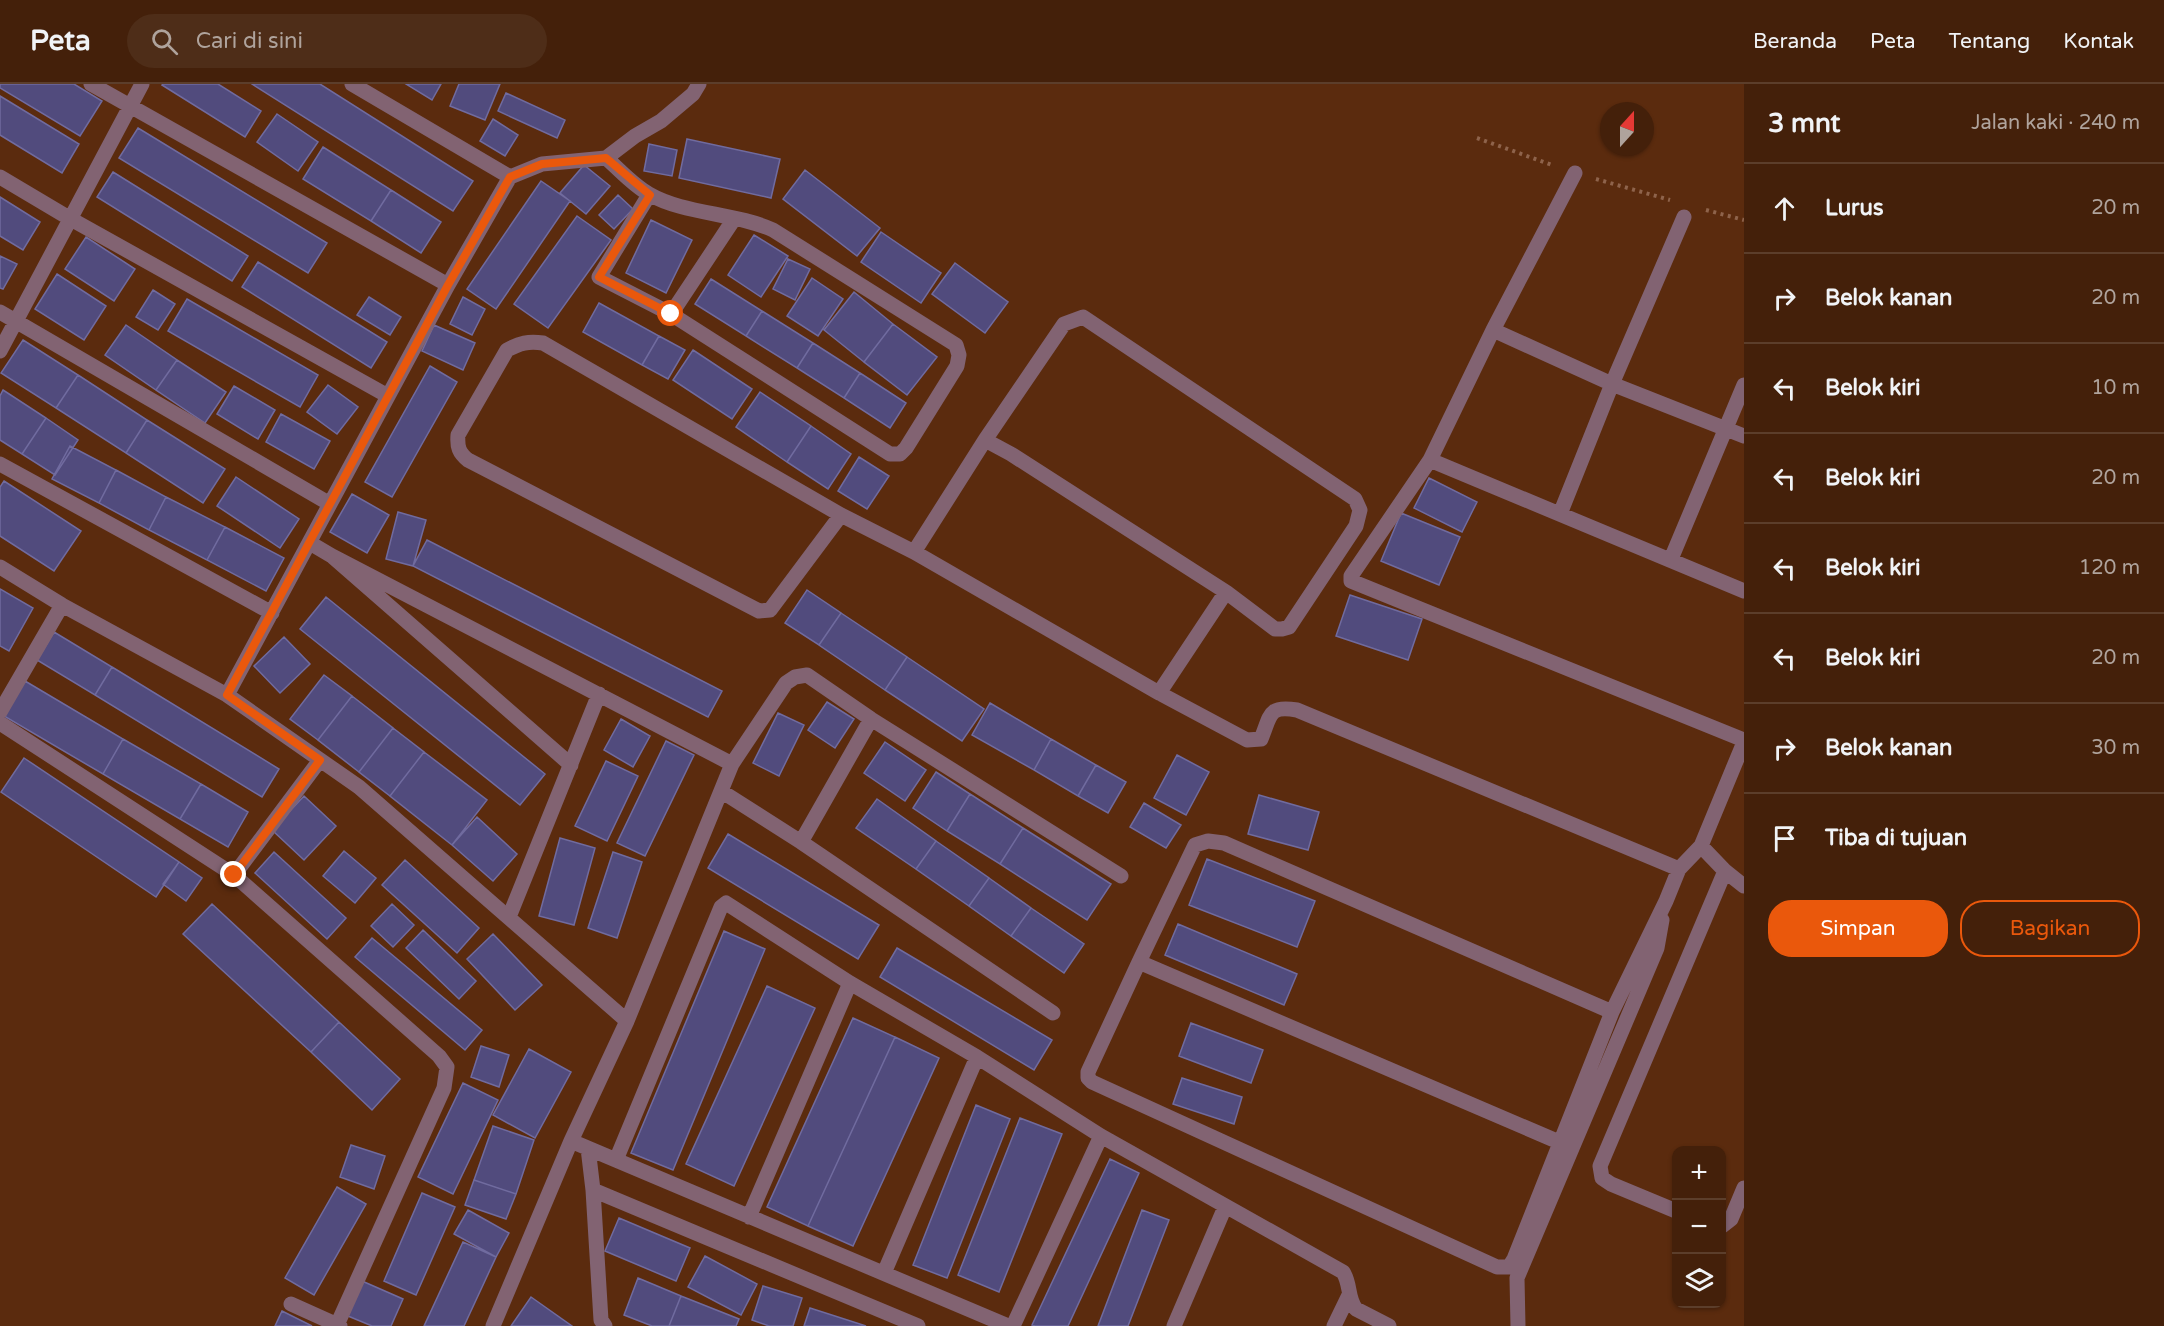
<!DOCTYPE html>
<html lang="id">
<head>
<meta charset="utf-8">
<style>
	body { margin:0; font-family:"Varela Round",sans-serif; background:#4e2d18; color:#f1f3f6 }
	.controls { position:absolute; right:18px; bottom:18px; display:grid; overflow:hidden; border-radius:12px; box-shadow:0 2px 4px #0004 }
	.controls button { width:54px; height:54px; display:grid; place-items:center; padding:0; border:0; border-bottom:2px solid #5c3e2b; background:#44200a; color:#f1f3f6; font:30px sans-serif }
	.compass { position:absolute; left:1600px; top:18px; width:54px; height:54px; border-radius:50%; background:#44200a; box-shadow:0 2px 4px #0004; rotate:21deg }
	.stop { position:absolute; width:18px; height:18px; margin:-14px; border:4px solid #ea580c; border-radius:50%; background:#fff }
	.stop.end { background:#ea580c; border-color:#fff; box-shadow:0 2px 6px #0008 }
	.list { margin:0; padding:0; list-style:none }
	h2 { display:flex; justify-content:space-between; align-items:center; height:78px; margin:0; padding:0 24px; font-size:26px }
	h2 small { font-size:20px; font-weight:400; color:#afa39c }
	.list li { display:grid; grid-template-columns:39px 1fr auto; gap:18px; align-items:center; box-sizing:border-box; height:90px; padding:0 24px; border-top:2px solid #5c3e2b }
	.list b { display:block; font-size:22px; white-space:nowrap }
	.list em { font-size:20px; font-style:normal; color:#afa39c }
	.actions { display:flex; gap:12px; padding:18px 24px }
	.actions a { flex:1; padding:14px 0; border:2px solid #ea580c; border-radius:24px; text-align:center; font-size:21px; color:#ea580c }
	.actions .main { background:#ea580c; color:#fff }
	.icon { flex:none; width:33px; height:33px; fill:none; stroke:currentColor; stroke-width:2; stroke-linecap:round; stroke-linejoin:round }
	.map { position:relative; flex:none; width:1744px; height:1242px; overflow:hidden }
	header { display:flex; align-items:center; gap:36px; box-sizing:border-box; height:84px; padding:0 30px; background:#44200a; border-bottom:2px solid #5c3e2b }
	header strong { font-size:28px }
	nav { display:flex; gap:33px; margin-inline-start:auto; font-size:21px }
	.search { width:420px; height:54px; background:#4e2d18; display:flex; align-items:center; gap:15px; box-sizing:border-box; padding:0 21px; border-radius:33px; color:#afa39c; font-size:22px }
	main { display:flex }
	aside { flex:1; background:#44200a }
	.map>svg:first-child { display:block }
</style>
</head>
<body>
<header>
<strong>Peta</strong>
<div class="search"><svg class="icon" aria-label="search" viewBox="0 0 24 24"><circle cx="10" cy="10" r="6"/><path d="M15 15l6 6"/></svg>Cari di sini</div>
<nav><a>Beranda</a><a>Peta</a><a>Tentang</a><a>Kontak</a></nav>
</header>
<main>
<div class="map">
<svg width="1744" height="1242" viewBox="0 0 1744 1242">
	<rect width="100%" height="100%" fill="#5b2b0e"/>
	<path fill="#514b7d" stroke="#706b9f" stroke-width="1.5" d="M 0,0 L 74,0 L 102,17 L 80,52 L 0,4 Z
		M 163,0 L 218,0 L 261,27 L 245,53 L 162,1 Z
		M 252,0 L 320,0 L 473,97 L 453,127 Z
		M 406,0 L 441,0 L 432,16 Z
		M 459,0 L 500,0 L 485,36 L 450,22 Z
		M 506,9 L 565,36 L 557,54 L 498,27 Z
		M 0,12 L 79,60 L 62,89 L 0,51 Z
		M 277,30 L 318,58 L 298,87 L 257,58 Z
		M 493,35 L 518,51 L 505,72 L 480,57 Z
		M 138,44 L 327,159 L 308,189 L 119,74 Z
		M 687,55 L 780,75 L 771,114 L 679,94 Z
		M 649,60 L 677,66 L 672,92 L 644,87 Z
		M 323,63 L 391,106 L 371,137 L 303,95 Z
		M 584,81 L 610,102 L 586,130 L 560,109 Z
		M 805,86 L 880,144 L 857,172 L 783,115 Z
		M 113,88 L 248,172 L 232,197 L 97,113 Z
		M 541,97 L 570,117 L 496,225 L 467,205 Z
		M 391,106 L 441,138 L 421,169 L 371,137 Z
		M 618,111 L 633,125 L 614,145 L 599,131 Z
		M 0,113 L 40,138 L 23,166 L 0,152 Z
		M 577,132 L 611,156 L 548,244 L 514,220 Z
		M 651,136 L 692,156 L 666,209 L 626,189 Z
		M 881,148 L 941,189 L 921,219 L 861,178 Z
		M 754,151 L 788,172 L 761,213 L 728,191 Z
		M 86,153 L 135,185 L 114,217 L 65,185 Z
		M 0,172 L 17,180 L 3,205 L 0,204 Z
		M 788,175 L 810,185 L 795,216 L 773,205 Z
		M 258,178 L 387,258 L 371,284 L 242,203 Z
		M 955,179 L 1008,218 L 985,249 L 932,210 Z
		M 57,190 L 106,222 L 84,256 L 35,225 Z
		M 812,194 L 843,215 L 818,252 L 787,232 Z
		M 711,195 L 762,227 L 746,252 L 695,220 Z
		M 153,206 L 175,220 L 158,246 L 136,233 Z
		M 854,208 L 893,240 L 864,278 L 824,246 Z
		M 369,213 L 401,233 L 390,251 L 357,231 Z
		M 463,213 L 485,225 L 472,251 L 450,240 Z
		M 187,215 L 318,291 L 300,323 L 168,247 Z
		M 599,219 L 659,252 L 642,281 L 583,248 Z
		M 762,227 L 813,259 L 797,284 L 746,252 Z
		M 893,240 L 937,273 L 907,311 L 864,278 Z
		M 126,241 L 177,276 L 156,306 L 105,271 Z
		M 434,241 L 475,259 L 463,286 L 422,267 Z
		M 659,252 L 685,266 L 668,295 L 642,281 Z
		M 23,256 L 78,291 L 56,324 L 1,289 Z
		M 813,259 L 860,289 L 844,314 L 797,284 Z
		M 693,266 L 752,305 L 732,335 L 673,296 Z
		M 177,276 L 226,308 L 205,339 L 156,306 Z
		M 430,282 L 457,298 L 392,413 L 365,398 Z
		M 860,289 L 906,319 L 890,344 L 844,314 Z
		M 78,291 L 147,336 L 126,369 L 56,324 Z
		M 328,301 L 358,323 L 337,350 L 307,328 Z
		M 234,302 L 275,326 L 258,355 L 217,330 Z
		M 3,306 L 46,334 L 22,370 L 0,356 L 0,312 Z
		M 760,308 L 811,342 L 787,378 L 736,343 Z
		M 281,330 L 330,357 L 314,385 L 266,358 Z
		M 46,334 L 78,356 L 55,391 L 22,370 Z
		M 147,336 L 225,385 L 203,419 L 126,369 Z
		M 811,342 L 851,370 L 828,405 L 787,378 Z
		M 70,362 L 116,386 L 99,419 L 52,395 Z
		M 859,373 L 889,392 L 867,425 L 838,407 Z
		M 116,386 L 166,413 L 149,446 L 99,419 Z
		M 236,393 L 299,435 L 280,464 L 217,422 Z
		M 1429,394 L 1477,418 L 1462,448 L 1414,424 Z
		M 4,397 L 81,447 L 54,487 L 0,452 L 0,403 Z
		M 352,410 L 389,431 L 367,469 L 330,448 Z
		M 166,413 L 225,443 L 207,476 L 149,446 Z
		M 398,428 L 426,436 L 413,482 L 386,475 Z
		M 1401,429 L 1460,453 L 1439,501 L 1381,477 Z
		M 225,443 L 284,474 L 266,507 L 207,476 Z
		M 427,456 L 722,607 L 708,633 L 413,482 Z
		M 0,505 L 33,524 L 9,567 L 0,562 Z
		M 807,506 L 841,529 L 819,561 L 785,539 Z
		M 1350,511 L 1422,535 L 1408,576 L 1336,552 Z
		M 326,513 L 545,690 L 520,721 L 300,545 Z
		M 841,529 L 907,573 L 885,606 L 819,561 Z
		M 54,548 L 112,583 L 95,611 L 37,576 Z
		M 284,553 L 310,580 L 280,609 L 254,582 Z
		M 907,573 L 984,625 L 962,657 L 885,606 Z
		M 112,583 L 279,685 L 262,713 L 95,611 Z
		M 324,591 L 352,612 L 318,656 L 290,635 Z
		M 25,597 L 123,655 L 103,690 L 4,632 Z
		M 352,612 L 393,644 L 359,688 L 318,656 Z
		M 827,618 L 854,635 L 835,664 L 808,646 Z
		M 990,619 L 1051,655 L 1034,686 L 972,651 Z
		M 778,629 L 804,641 L 779,692 L 753,679 Z
		M 621,635 L 650,652 L 633,683 L 604,666 Z
		M 393,644 L 424,668 L 390,712 L 359,688 Z
		M 123,655 L 201,700 L 180,735 L 103,690 Z
		M 1051,655 L 1096,681 L 1078,712 L 1034,686 Z
		M 666,657 L 694,671 L 645,772 L 617,759 Z
		M 885,658 L 926,686 L 905,717 L 864,689 Z
		M 424,668 L 487,716 L 452,761 L 390,712 Z
		M 1177,671 L 1209,688 L 1186,731 L 1154,714 Z
		M 24,674 L 179,778 L 156,813 L 1,708 Z
		M 606,677 L 638,692 L 607,757 L 575,742 Z
		M 1096,681 L 1126,698 L 1108,729 L 1078,712 Z
		M 936,688 L 970,710 L 947,747 L 913,724 Z
		M 201,700 L 248,728 L 228,763 L 180,735 Z
		M 970,710 L 1023,744 L 1000,780 L 947,747 Z
		M 1259,711 L 1319,728 L 1308,766 L 1248,750 Z
		M 304,712 L 336,742 L 304,776 L 272,746 Z
		M 877,715 L 936,757 L 916,785 L 856,744 Z
		M 1144,719 L 1181,741 L 1166,764 L 1130,743 Z
		M 477,733 L 517,770 L 493,797 L 452,761 Z
		M 1023,744 L 1111,800 L 1087,836 L 1000,780 Z
		M 728,750 L 879,841 L 858,875 L 708,784 Z
		M 560,754 L 595,764 L 574,841 L 539,832 Z
		M 936,757 L 989,794 L 969,822 L 916,785 Z
		M 344,767 L 376,794 L 355,819 L 323,792 Z
		M 274,768 L 346,834 L 327,855 L 255,789 Z
		M 613,768 L 642,778 L 617,854 L 588,844 Z
		M 1207,775 L 1315,817 L 1297,863 L 1189,821 Z
		M 405,776 L 479,844 L 457,869 L 382,801 Z
		M 179,778 L 202,794 L 186,817 L 163,800 Z
		M 989,794 L 1031,824 L 1011,852 L 969,822 Z
		M 212,820 L 339,938 L 311,968 L 183,850 Z
		M 392,820 L 414,841 L 393,863 L 371,842 Z
		M 1031,824 L 1084,860 L 1064,889 L 1011,852 Z
		M 1178,840 L 1297,890 L 1284,921 L 1165,871 Z
		M 423,846 L 476,897 L 459,915 L 406,864 Z
		M 724,847 L 765,865 L 673,1086 L 631,1069 Z
		M 493,850 L 542,901 L 515,926 L 467,875 Z
		M 372,854 L 482,946 L 465,966 L 355,873 Z
		M 897,864 L 1052,956 L 1034,986 L 880,893 Z
		M 767,902 L 815,924 L 734,1102 L 686,1080 Z
		M 853,934 L 895,953 L 808,1142 L 767,1123 Z
		M 339,938 L 400,995 L 372,1026 L 311,968 Z
		M 1191,939 L 1263,966 L 1251,999 L 1179,972 Z
		M 895,953 L 939,974 L 853,1162 L 808,1142 Z
		M 481,962 L 509,971 L 499,1003 L 471,993 Z
		M 529,965 L 571,988 L 535,1054 L 493,1031 Z
		M 1182,994 L 1242,1013 L 1234,1040 L 1173,1020 Z
		M 463,999 L 498,1016 L 453,1110 L 418,1093 Z
		M 976,1021 L 1010,1035 L 947,1194 L 913,1181 Z
		M 1020,1034 L 1062,1050 L 999,1208 L 958,1191 Z
		M 493,1042 L 534,1056 L 516,1110 L 474,1096 Z
		M 351,1061 L 385,1072 L 374,1105 L 340,1093 Z
		M 1110,1075 L 1139,1089 L 1068,1242 L 1035,1242 L 1032,1241 Z
		M 474,1096 L 516,1110 L 506,1135 L 465,1121 Z
		M 337,1103 L 366,1120 L 314,1211 L 285,1194 Z
		M 422,1109 L 455,1123 L 416,1211 L 384,1197 Z
		M 468,1126 L 509,1149 L 496,1173 L 454,1150 Z
		M 1142,1126 L 1169,1136 L 1128,1242 L 1098,1242 Z
		M 619,1134 L 690,1164 L 676,1197 L 605,1167 Z
		M 463,1158 L 496,1173 L 464,1242 L 424,1242 Z
		M 705,1172 L 757,1200 L 741,1231 L 688,1203 Z
		M 638,1194 L 681,1212 L 669,1242 L 652,1242 L 624,1231 Z
		M 362,1197 L 403,1215 L 391,1242 L 372,1242 L 348,1232 Z
		M 763,1202 L 802,1214 L 793,1242 L 769,1242 L 752,1236 Z
		M 681,1212 L 739,1235 L 736,1242 L 669,1242 Z
		M 531,1213 L 572,1242 L 511,1242 Z
		M 810,1224 L 866,1242 L 804,1242 Z
		M 282,1227 L 312,1242 L 275,1242 Z"/>
	<g fill="none" stroke-linecap="round" stroke-linejoin="round">
		<path stroke="#8e634b" stroke-width="4" stroke-dasharray="3 4.5" stroke-linecap="butt" d="M 1477,54 L 1552,81
			M 1596,95 L 1670,116
			M 1706,126 L 1744,136"/>
		<path stroke="#826372" stroke-width="15" d="M 91,0 L 448,201
			M 352,0 L 510,93 L 542,80 L 606,74 L 635,52 L 661,37 L 693,10 L 699,0
			M 606,74 C 620,86 633,101 649,110 C 683,130 736,129 773,146 L 956,261 L 959,271 L 957,282 L 906,364 L 900,370 L 890,370 L 671,230 L 599,193 L 649,111
			M 1575,89 L 1493,246 L 1430,376 L 1351,492 L 1351,497 L 1744,656
			M 0,93 L 69,134 L 388,312
			M 0,228 L 330,420
			M 671,230 L 734,135
			M 1493,246 L 1612,300 L 1744,352
			M 0,267 L 142,0
			M 985,356 L 1064,240 L 1083,233 L 1355,415 L 1360,426 L 1356,442 L 1289,543 L 1282,545 L 1275,545 L 1226,508
			M 1430,376 L 1744,507
			M 0,380 L 272,529
			M 1560,430 L 1612,300 L 1684,133
			M 841,431 L 770,526 L 759,527 L 468,376 C 459,369 457,363 458,351 L 507,266 C 520,259 528,257 543,259 L 841,431 L 914,468 L 1159,609 L 1247,656 L 1261,655 C 1271,631 1268,621 1297,626 L 1679,785
			M 310,459 L 332,472 L 571,681
			M 914,468 L 985,356 L 1011,370 L 1226,508 L 1159,609
			M 332,472 L 732,680
			M 1671,475 L 1744,301
			M 0,483 L 62,521 L 227,611 L 359,703 L 627,937
			M 227,611 L 448,201 L 510,93
			M 0,628 L 62,521
			M 0,639 L 234,791 L 439,972 L 447,983 L 444,1004 L 337,1241
			M 721,707 L 801,758 L 1053,929
			M 801,758 L 871,635
			M 1701,762 L 1725,787 L 1744,802
			M 234,791 L 320,676
			M 509,833 L 599,610
			M 1139,878 L 1559,1058
			M 1612,928 L 1224,759 L 1208,757 L 1195,761 L 1139,878 L 1088,988 L 1088,994 L 1092,998 L 1497,1183 L 1509,1183 L 1514,1175 L 1612,928 L 1666,817 L 1679,785 L 1701,762 L 1744,658
			M 571,1057 L 1008,1242
			M 588,1064 L 593,1106 L 601,1236 L 605,1242
			M 616,1076 L 721,823 L 726,819 L 850,899 L 977,973 L 1101,1052 L 1343,1188 C 1351,1200 1347,1214 1356,1225 L 1389,1242
			M 593,1106 L 918,1242
			M 1676,1127 L 1611,1100 L 1602,1094 L 1600,1082 L 1725,787
			M 749,1133 L 850,899
			M 1722,1142 L 1731,1135 L 1744,1104
			M 884,1189 L 977,973
			M 291,1220 L 340,1242
			M 493,1242 L 571,1057 L 627,937 L 732,680 L 786,599 L 795,593 L 807,591 L 871,635 L 1121,792
			M 1013,1242 L 1101,1052
			M 1174,1242 L 1225,1123
			M 1334,1242 L 1349,1211
			M 1518,1242 L 1517,1194 L 1657,864 L 1662,836"/>
	</g>
	<g fill="none" stroke-linecap="round" stroke-linejoin="round">
		<path stroke="#ea580c" stroke-width="8" d="M 234,791 L 320,676 L 227,611 L 448,201 L 510,93 L 542,80 L 606,74 L 650,111 L 599,193 L 671,230"/>
	</g>
</svg>
<div class="controls">
<button>+</button>
<button>−</button>
<button><svg class="icon" aria-label="layers" viewBox="0 0 24 24"><path d="M12 4l9 5-9 5-9-5zM3 14l9 5 9-5"/></svg></button>
</div>
<svg class="compass" viewBox="-18 -18 36 36"><path d="M0-13l5 13h-10z" fill="#e53935"/><path d="M0 13l5-13h-10z" fill="#afa39c"/></svg>
<div class="stop" style="left:671px;top:230px"></div>
<div class="stop end" style="left:234px;top:791px"></div>
</div>
<aside>
<h2>3 mnt<small>Jalan kaki · 240 m</small></h2>
<ul class="list">
<li><svg class="icon" aria-label="ahead" viewBox="0 0 24 24"><path d="M12 20V5M6 11l6-6 6 6"/></svg><div><b>Lurus</b></div><em>20 m</em></li>
<li><svg class="icon" aria-label="right" viewBox="0 0 24 24"><path d="M7 20v-9h11M14 6l5 5-5 5"/></svg><div><b>Belok kanan</b></div><em>20 m</em></li>
<li><svg class="icon" aria-label="left" viewBox="0 0 24 24"><path d="M17 20v-9H6M10 6l-5 5 5 5"/></svg><div><b>Belok kiri</b></div><em>10 m</em></li>
<li><svg class="icon" aria-label="left" viewBox="0 0 24 24"><path d="M17 20v-9H6M10 6l-5 5 5 5"/></svg><div><b>Belok kiri</b></div><em>20 m</em></li>
<li><svg class="icon" aria-label="left" viewBox="0 0 24 24"><path d="M17 20v-9H6M10 6l-5 5 5 5"/></svg><div><b>Belok kiri</b></div><em>120 m</em></li>
<li><svg class="icon" aria-label="left" viewBox="0 0 24 24"><path d="M17 20v-9H6M10 6l-5 5 5 5"/></svg><div><b>Belok kiri</b></div><em>20 m</em></li>
<li><svg class="icon" aria-label="right" viewBox="0 0 24 24"><path d="M7 20v-9h11M14 6l5 5-5 5"/></svg><div><b>Belok kanan</b></div><em>30 m</em></li>
<li><svg class="icon" aria-label="arrive" viewBox="0 0 24 24"><path d="M6 21V4h12l-3 4 3 4H6"/></svg><div><b>Tiba di tujuan</b></div></li>
</ul>
<div class="actions"><a class="main">Simpan</a><a>Bagikan</a></div>
</aside>
</main>
</body>
</html>
